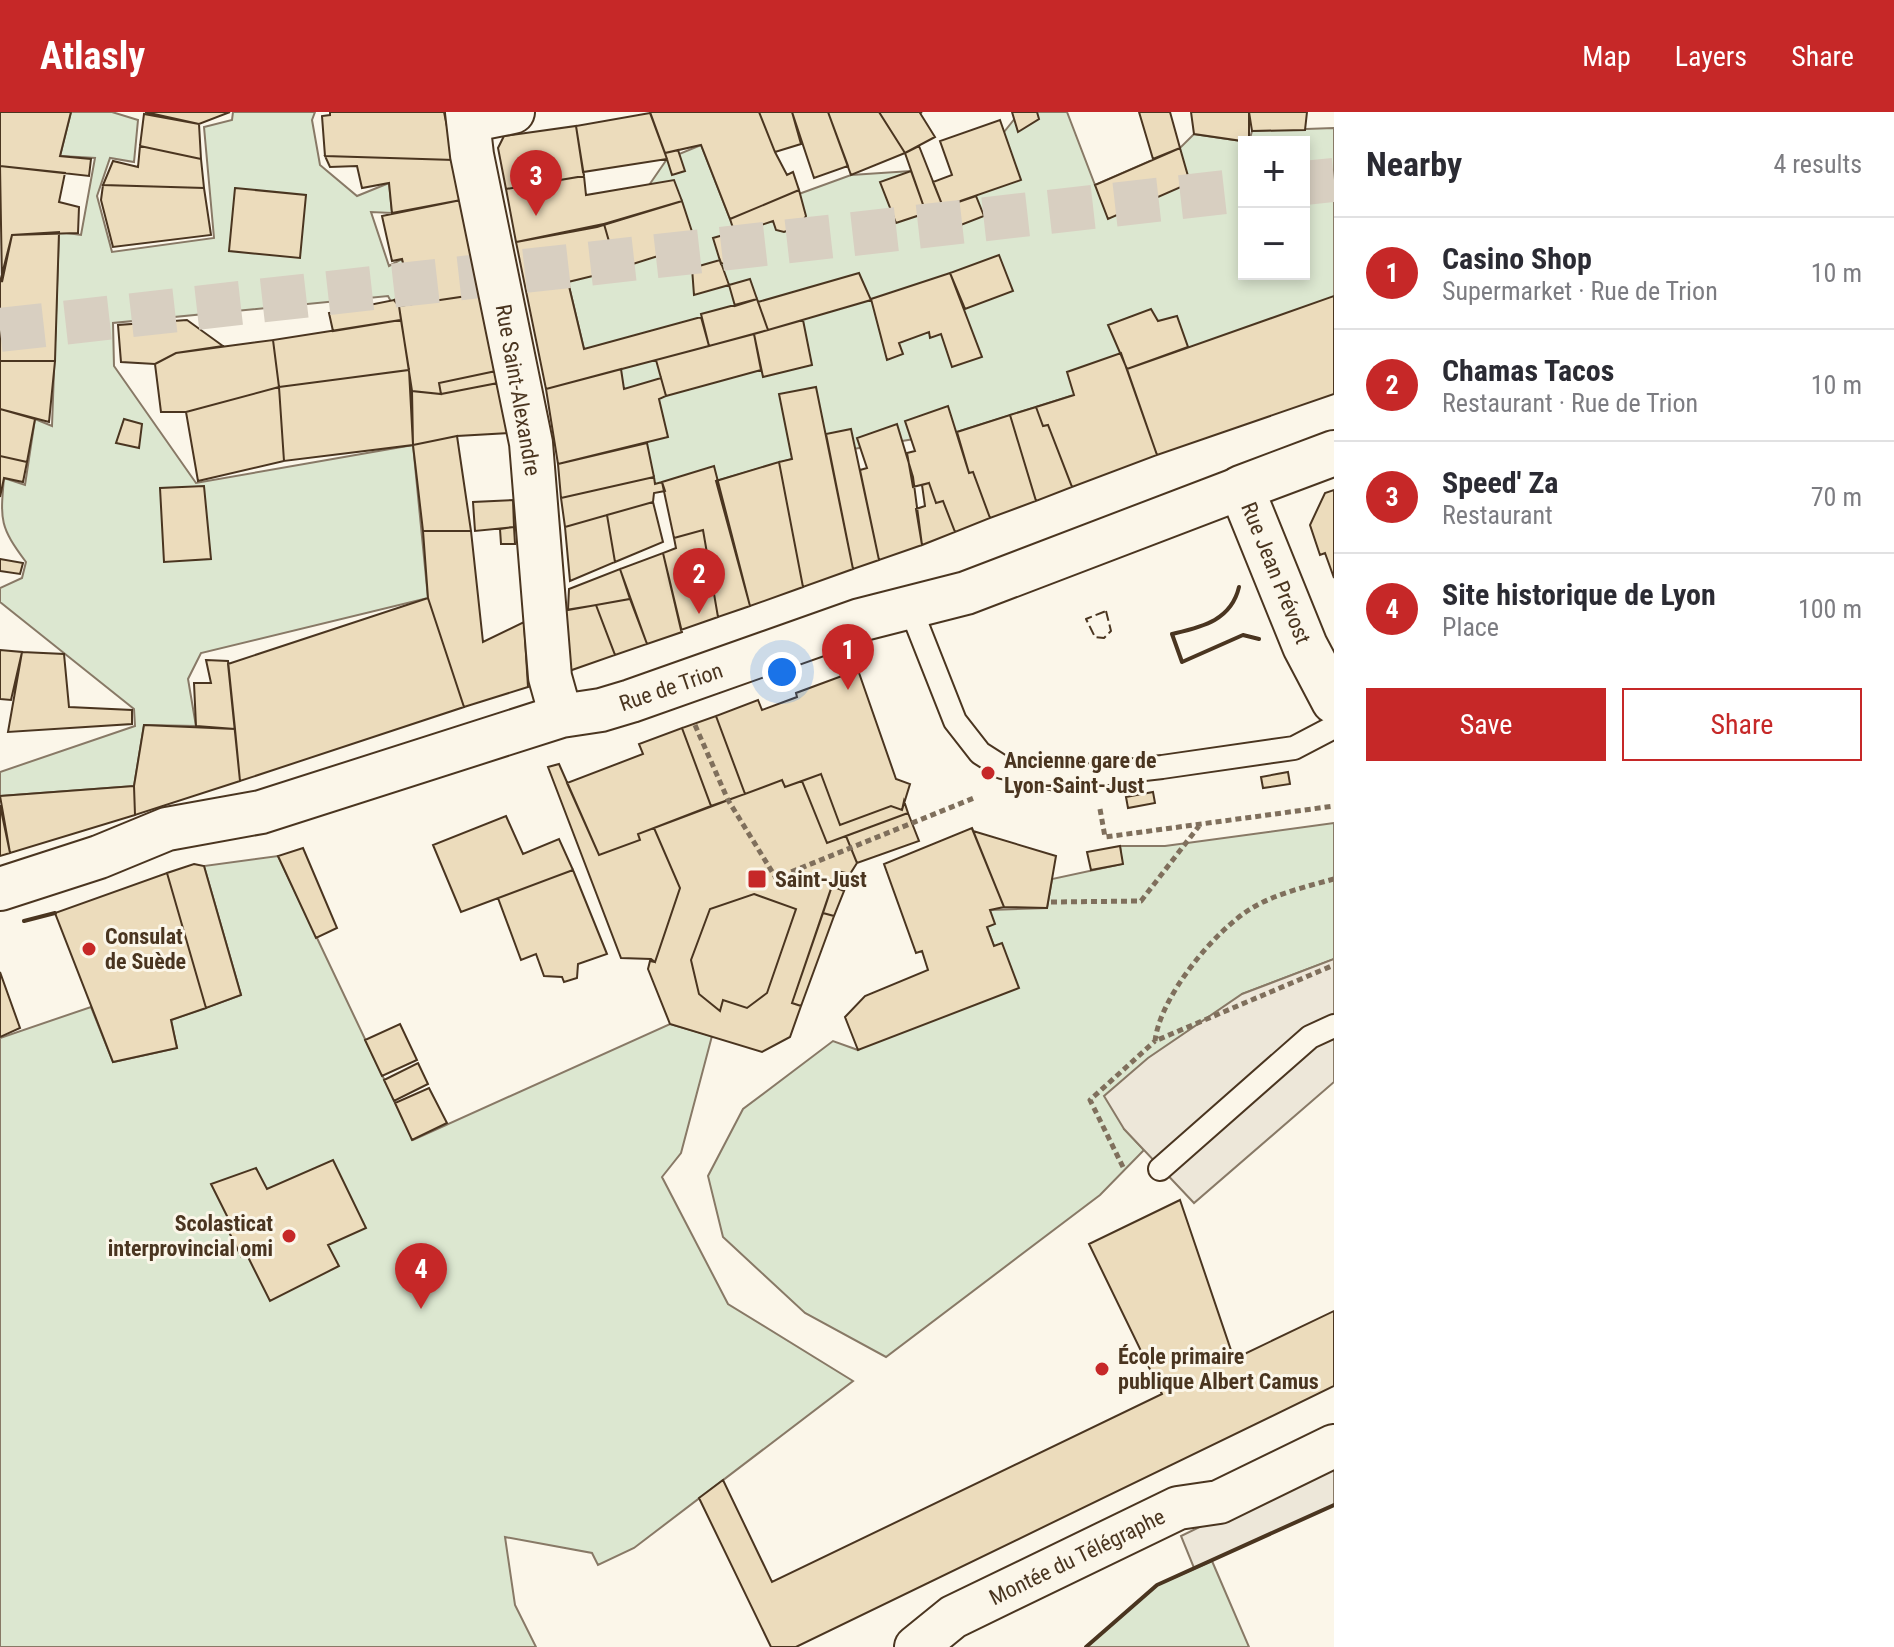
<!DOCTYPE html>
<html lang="en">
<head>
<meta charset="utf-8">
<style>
	body { margin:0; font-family:"Roboto Condensed",sans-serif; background:#f2f2f3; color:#2b2b33 }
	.controls { position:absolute; right:24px; top:24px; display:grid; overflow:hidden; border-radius:0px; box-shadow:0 4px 12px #0003 }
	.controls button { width:72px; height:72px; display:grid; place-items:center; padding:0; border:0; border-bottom:2px solid #e1e1e2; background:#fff; color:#2b2b33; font:40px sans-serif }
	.you { position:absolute; left:782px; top:560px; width:28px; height:28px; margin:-20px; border:6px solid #fff; border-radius:50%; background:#1a73e8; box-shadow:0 0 0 12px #1a73e833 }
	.badge { display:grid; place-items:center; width:52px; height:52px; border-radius:50%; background:#c62828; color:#fff; font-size:26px; font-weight:700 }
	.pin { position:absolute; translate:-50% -66px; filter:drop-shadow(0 2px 4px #0008) }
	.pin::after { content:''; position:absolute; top:42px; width:28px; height:24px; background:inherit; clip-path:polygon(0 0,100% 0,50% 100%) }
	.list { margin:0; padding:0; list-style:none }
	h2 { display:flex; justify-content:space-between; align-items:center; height:104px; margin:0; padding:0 32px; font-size:34px }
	h2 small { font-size:26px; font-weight:400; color:#7c7c81 }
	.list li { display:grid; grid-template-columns:52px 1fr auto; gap:24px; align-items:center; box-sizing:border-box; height:112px; padding:0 32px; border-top:2px solid #e1e1e2 }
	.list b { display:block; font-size:30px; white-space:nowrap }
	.list p { margin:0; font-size:26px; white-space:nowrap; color:#7c7c81 }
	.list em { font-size:26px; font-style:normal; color:#7c7c81 }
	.actions { display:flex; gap:16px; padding:24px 32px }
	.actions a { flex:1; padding:18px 0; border:2px solid #c62828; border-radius:0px; text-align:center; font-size:28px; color:#c62828 }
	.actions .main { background:#c62828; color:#fff }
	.map { position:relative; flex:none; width:1334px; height:1535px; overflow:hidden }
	header { display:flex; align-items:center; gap:48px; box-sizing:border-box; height:112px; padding:0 40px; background:#c62828; color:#fff }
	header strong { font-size:38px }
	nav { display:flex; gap:44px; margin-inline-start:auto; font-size:28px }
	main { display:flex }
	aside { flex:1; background:#fff }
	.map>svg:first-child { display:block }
</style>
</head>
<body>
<header>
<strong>Atlasly</strong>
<nav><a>Map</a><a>Layers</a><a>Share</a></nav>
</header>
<main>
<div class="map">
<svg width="1334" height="1535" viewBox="0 0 1334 1535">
	<rect width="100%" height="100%" fill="#fbf6e9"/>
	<path fill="#dce7d0" stroke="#887966" stroke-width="2" d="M 71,0 L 112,0 L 138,8 L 134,50 L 110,46 L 97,84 L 112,140 L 214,126 L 204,15 L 232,8 L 233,0 L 315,0 L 312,8 L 320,53 L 357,84 L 389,71 L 392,101 L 371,100 L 389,154 L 402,147 L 411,182 L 394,188 L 401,208 L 388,184 L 113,211 L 114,254 L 196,371 L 413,333 L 428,486 L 201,541 L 188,567 L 196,614 L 144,613 L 134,674 L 0,684 L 0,660 L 135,614 L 134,597 L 0,490 L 0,476 L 22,466 L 26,450 C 0,415 0,409 4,366 L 25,373 L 35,307 L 52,314 L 59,120 L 81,123 L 95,46 L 60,44 Z
		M 1020,0 L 1067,0 L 1095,73 L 1180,36 L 1194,22 L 1248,30 L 1244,30 L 1244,162 L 1304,162 L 1304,30 L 1249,30 L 1252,19 L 1334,16 L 1334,214 L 1074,283 L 957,320 L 792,347 L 716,369 L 655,372 L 584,237 L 568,170 L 601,143 L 667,47 L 701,33 L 730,107 L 851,63 L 911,59 L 944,95 Z
		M 1334,711 L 1334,847 L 1242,882 L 1124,1017 L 1144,1038 L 1100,1083 L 886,1245 L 805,1201 L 723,1125 L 708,1064 L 743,997 L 833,929 L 858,938 L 994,834 L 987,815 L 990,798 L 1047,796 L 1052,767 L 1122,752 L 1120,734 L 1165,734 Z
		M 278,744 L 413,1028 L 670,912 L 712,924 L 681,1041 L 662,1065 L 728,1192 L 853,1269 L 634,1436 L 598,1453 L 592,1441 L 505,1425 L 515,1493 L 536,1535 L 0,1535 L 0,926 L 91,895 L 113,950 L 177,936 L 171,908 L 241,883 L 204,754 Z
		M 1212,1449 L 1249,1535 L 1086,1535 L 1157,1473 Z"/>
	<path fill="#ede7d9" stroke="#887966" stroke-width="2" d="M 1334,847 L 1334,970 L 1194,1091 L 1124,1017 L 1104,984 L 1148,946 L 1242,882 Z
		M 1334,1350 L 1334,1393 L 1194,1456 L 1181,1424 Z"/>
	<path fill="#ecdcbc" stroke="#4a3520" stroke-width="2" fill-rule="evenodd" d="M 0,0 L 71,0 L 60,44 L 91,47 L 89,64 L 0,54 Z
		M 145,0 L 230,0 L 199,12 Z
		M 330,0 L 444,0 L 454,48 L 325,44 L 322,4 L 330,3 Z
		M 759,0 L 775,40 L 787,63 L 793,60 L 799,78 L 730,107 L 701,33 L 665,41 L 650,0 Z
		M 759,0 L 792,0 L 801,32 L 775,40 Z
		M 792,0 L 828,0 L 848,54 L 814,66 Z
		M 828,0 L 879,0 L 905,41 L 851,63 Z
		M 879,0 L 922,0 L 920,1 L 935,25 L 905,41 Z
		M 1012,0 L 1037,0 L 1039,7 L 1018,20 Z
		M 1139,0 L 1170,0 L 1180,36 L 1153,47 Z
		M 1191,0 L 1249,0 L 1249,30 L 1194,22 Z
		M 1249,0 L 1307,0 L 1305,18 L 1252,19 Z
		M 650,1 L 667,47 L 583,60 L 576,14 Z
		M 144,2 L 199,12 L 201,47 L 140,34 Z
		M 1000,8 L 1021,68 L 943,95 L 933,70 L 952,63 L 940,29 Z
		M 576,14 L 584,64 L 506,77 L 498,36 L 504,24 Z
		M 140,34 L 201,47 L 204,76 L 103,73 L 113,49 L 138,55 Z
		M 919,34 L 943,95 L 926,101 L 905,41 Z
		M 1180,36 L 1190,71 L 1108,107 L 1095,73 Z
		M 678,38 L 685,59 L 672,63 L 665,41 Z
		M 325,44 L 454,48 L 461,88 L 392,101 L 389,71 L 362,76 L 357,54 L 330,55 Z
		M 0,54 L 65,61 L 59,90 L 79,95 L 78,121 L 12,123 L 2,170 Z
		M 911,59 L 926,101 L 896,111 L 880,70 Z
		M 584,64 L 586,83 L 674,68 L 682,89 L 597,115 L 516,130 L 506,77 Z
		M 103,73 L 204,76 L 211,123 L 113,135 L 101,88 Z
		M 235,76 L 306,83 L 300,146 L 229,139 Z
		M 799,78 L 806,104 L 800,114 L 784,120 L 776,118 L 773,109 L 735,122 L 730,107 Z
		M 976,84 L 984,104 L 935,123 L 926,101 Z
		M 461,88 L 481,182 L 399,194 L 394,188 L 411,182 L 402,147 L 392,149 L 382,104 Z
		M 682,89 L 696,132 L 617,157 L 604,112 Z
		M 604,112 L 612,140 L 601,144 L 605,161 L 568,170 L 584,237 L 701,205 L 709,234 L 546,277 L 516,130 Z
		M 59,120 L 55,249 L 0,249 L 0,170 L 12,123 Z
		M 734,120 L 743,145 L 721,152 L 713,126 Z
		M 999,143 L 1013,179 L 965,197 L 950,161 Z
		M 720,148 L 729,173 L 694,183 L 692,156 Z
		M 859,161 L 871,188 L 768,218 L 758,190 Z
		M 950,161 L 982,245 L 952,255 L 941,222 L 930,226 L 929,220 L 899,231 L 903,242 L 887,248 L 871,187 Z
		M 750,167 L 757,187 L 735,194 L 729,173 Z
		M 481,182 L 496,259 L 439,271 L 441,282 L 412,279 L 399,194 Z
		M 1334,184 L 1334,282 L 1157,343 L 1127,257 Z
		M 757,187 L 768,218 L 709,234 L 701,202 Z
		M 394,188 L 399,194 L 401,208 L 333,219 L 329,201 Z
		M 1151,197 L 1158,209 L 1177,204 L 1188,235 L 1127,257 L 1108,213 Z
		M 187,208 L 223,234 L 176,241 L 155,252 L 121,250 L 118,213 Z
		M 401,208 L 409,258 L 279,275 L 273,228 Z
		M 803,208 L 812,253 L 763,265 L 754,222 Z
		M 754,222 L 761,258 L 666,284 L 656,248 Z
		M 273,228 L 279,275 L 186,300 L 161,300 L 155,252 L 176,241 Z
		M 1121,241 L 1157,343 L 1072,375 L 1048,313 L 1043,314 L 1036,295 L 1074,283 L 1067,260 Z
		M 0,249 L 55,249 L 49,310 L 0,297 Z
		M 621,257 L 624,277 L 661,266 L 666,284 L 659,287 L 668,325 L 558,352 L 546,277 Z
		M 409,258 L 413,333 L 284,349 L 279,275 Z
		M 496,259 L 498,271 L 441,282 L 439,271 Z
		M 498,271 L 509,321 L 457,324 L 413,333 L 412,279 L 441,282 Z
		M 279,275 L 284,349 L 198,369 L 186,300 Z
		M 816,275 L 853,457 L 803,475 L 779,350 L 792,347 L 779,282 Z
		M 948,294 L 969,361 L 973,360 L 990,406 L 955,420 L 943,389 L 936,391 L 929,371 L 913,375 L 907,341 L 915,339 L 905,309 Z
		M 1036,295 L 1043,314 L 1048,313 L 1072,375 L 1036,389 L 1010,303 Z
		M 0,297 L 35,307 L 27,350 L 0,344 Z
		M 1010,303 L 1036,389 L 990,406 L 973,360 L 969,361 L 957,320 Z
		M 124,307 L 142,312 L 139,336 L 116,331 Z
		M 897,312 L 913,365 L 922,433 L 879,448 L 860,358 L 867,356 L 857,326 Z
		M 851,317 L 879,448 L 853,457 L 826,322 Z
		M 457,324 L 471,419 L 423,419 L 413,333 Z
		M 647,331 L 654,365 L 561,386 L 558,352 Z
		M 0,344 L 27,350 L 23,370 L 4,366 L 0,385 Z
		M 779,350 L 803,475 L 750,494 L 716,369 Z
		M 714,354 L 750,494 L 718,505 L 703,418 L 674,426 L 662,370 Z
		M 654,365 L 655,372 L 662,370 L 665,379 L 654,381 L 653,390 L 565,415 L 561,386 Z
		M 929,371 L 936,391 L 943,389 L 955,420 L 922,433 L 916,397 L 925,394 L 922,373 Z
		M 204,374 L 211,447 L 164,450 L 160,376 Z
		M 1334,378 L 1334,466 L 1325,441 L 1320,443 L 1310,413 L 1325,381 Z
		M 513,388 L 514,415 L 475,419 L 473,390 Z
		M 653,390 L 663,430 L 615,450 L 607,403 Z
		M 607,403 L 615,450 L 570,469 L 565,415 Z
		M 514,415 L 515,432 L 501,432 L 500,417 Z
		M 703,418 L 718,505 L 681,518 L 663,441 L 676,436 L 674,426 Z
		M 423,419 L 471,419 L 483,530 L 524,510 L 528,575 L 464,595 L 428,486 Z
		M 663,441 L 682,520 L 647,532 L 620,457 Z
		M 0,447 L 23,451 L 20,462 L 0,459 Z
		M 620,457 L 630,487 L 568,498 L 569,477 Z
		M 428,486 L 464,595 L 240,669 L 228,552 Z
		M 630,487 L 647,532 L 615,543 L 596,493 Z
		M 596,493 L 615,543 L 569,559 L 565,498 Z
		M 0,538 L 22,540 L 11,588 L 0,587 Z
		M 22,540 L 64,542 L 69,595 L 132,598 L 132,612 L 8,620 Z
		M 206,548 L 228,549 L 235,617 L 196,614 L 194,571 L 211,571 Z
		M 858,558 L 896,667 L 910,672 L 902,698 L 891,694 L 840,713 L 821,662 L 785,675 L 782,668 L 745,682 L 716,604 L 758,588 L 762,598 L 797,585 L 796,581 Z
		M 716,604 L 745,682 L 711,694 L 682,616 Z
		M 144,613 L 235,617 L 240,669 L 135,703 L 134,674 Z
		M 682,616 L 711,694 L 638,722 L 640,728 L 599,743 L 567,671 L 643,642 L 639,632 Z
		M 559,652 L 599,743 L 640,728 L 638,722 L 654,716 L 680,776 L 655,850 L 651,847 L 621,846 L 548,655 Z
		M 1288,660 L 1290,672 L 1263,676 L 1261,665 Z
		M 821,662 L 840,713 L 891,694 L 902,698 L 904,689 L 908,701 L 827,731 L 802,669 Z
		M 782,668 L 785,675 L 802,669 L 827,731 L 846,724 L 857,751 L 850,762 L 837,759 L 792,891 L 801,894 L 790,925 L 762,940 L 670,912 L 648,857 L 650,849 L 655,850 L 680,776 L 654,716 ZM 754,782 L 796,797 L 767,881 L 747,896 L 723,888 L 720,899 L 699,882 L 691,848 L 710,797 Z
		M 134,674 L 135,703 L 10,741 L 0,684 Z
		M 1153,680 L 1155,691 L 1128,696 L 1126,685 Z
		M 0,693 L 10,741 L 0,744 Z
		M 908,701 L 919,729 L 857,751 L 846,724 Z
		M 506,704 L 523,742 L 559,727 L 573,758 L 461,800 L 433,733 Z
		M 972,716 L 1004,795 L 990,798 L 995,812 L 987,815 L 994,834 L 1002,831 L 1019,876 L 858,938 L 845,905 L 865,884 L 928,858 L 922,839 L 916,841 L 884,752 Z
		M 973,719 L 1056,744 L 1047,796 L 1004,795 Z
		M 1120,734 L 1123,752 L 1091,758 L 1087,740 Z
		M 303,736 L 337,816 L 316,826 L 278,744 Z
		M 194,752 L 204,754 L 241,883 L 206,896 L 167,761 Z
		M 573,758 L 607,842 L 578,852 L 577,866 L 564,870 L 562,865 L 544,864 L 536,842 L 521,848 L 498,786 Z
		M 837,759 L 850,762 L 844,779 L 832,774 Z
		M 167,761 L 206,896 L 171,908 L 177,936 L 113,950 L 55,801 Z
		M 832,774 L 844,779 L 834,804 L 823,801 Z
		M 754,782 L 796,797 L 767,881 L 747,896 L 723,888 L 720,899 L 699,882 L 691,848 L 710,797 Z
		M 823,801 L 834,804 L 801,894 L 792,891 Z
		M 0,860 L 20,916 L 0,925 Z
		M 400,912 L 417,948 L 382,964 L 365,928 Z
		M 418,951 L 428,972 L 394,989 L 384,968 Z
		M 429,976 L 447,1011 L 412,1028 L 395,991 Z
		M 333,1048 L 366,1116 L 328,1133 L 339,1154 L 270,1189 L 246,1141 L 241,1144 L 227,1116 L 232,1114 L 211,1072 L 256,1056 L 267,1077 Z
		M 1180,1088 L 1234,1247 L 1334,1199 L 1334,1274 L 796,1535 L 771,1535 L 699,1386 L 723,1368 L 772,1470 L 1162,1282 L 1089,1132 Z"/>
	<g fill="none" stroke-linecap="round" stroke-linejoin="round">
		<path stroke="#d8cfc1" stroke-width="44" stroke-dasharray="44 22" stroke-linecap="butt" d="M 1304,71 L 1334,68
			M 0,218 L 1244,78"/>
		<defs>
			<path id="lane" d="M 910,495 L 955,609 L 980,641 L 1002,655 L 1056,667 L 1162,655 L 1294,636 L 1334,615
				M 1160,1057 L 1310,925 L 1334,914"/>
			<path id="street" d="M 467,0 L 472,43 L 531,331 L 550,565 L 561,604
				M 468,9 L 513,0
				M 0,777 L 99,745 L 167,717 L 261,700 L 561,604 L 601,598 L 631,589 L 860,508 L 966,481 L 1241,376
				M 916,1535 L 953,1505 L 1178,1396 L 1219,1390 L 1334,1334"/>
			<path id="secondary" d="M 1334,341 L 1241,376 L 1305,534 L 1334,589"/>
		</defs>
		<use href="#lane" stroke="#4a3520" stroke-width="26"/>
		<use href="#street" stroke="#4a3520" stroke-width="46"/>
		<use href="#secondary" stroke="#4a3520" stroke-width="48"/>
		<path stroke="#7f6f5c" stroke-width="5" stroke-dasharray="6 4" stroke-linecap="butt" d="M 695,613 L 728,688 L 776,766 L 974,686
			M 1100,697 L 1105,725 L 1334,694
			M 1334,767 C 1308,774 1275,782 1252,796 C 1214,819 1160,885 1155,929 L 1334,853
			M 1051,790 L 1141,789 L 1199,714
			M 1123,1055 L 1090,988 L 1155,929"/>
		<use href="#lane" stroke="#fbf6e9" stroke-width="22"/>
		<use href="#street" stroke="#fbf6e9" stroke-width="42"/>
		<use href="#secondary" stroke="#fbf6e9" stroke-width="44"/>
		<path stroke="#4a3520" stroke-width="2" stroke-dasharray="10 4" stroke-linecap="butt" d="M 1106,499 L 1111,519 L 1104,526 L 1095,525 L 1086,507 Z"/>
		<path stroke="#4a3520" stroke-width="4" d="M 1239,475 C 1231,509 1201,515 1172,522 L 1182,550 L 1243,523 L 1259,527
			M 24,809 L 55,801
			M 1086,1535 L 1157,1473 L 1334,1393"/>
	</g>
	<g fill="#c62828" stroke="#fbf6e9" stroke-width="3">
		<circle cx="988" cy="661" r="8"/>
		<rect x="747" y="757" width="20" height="20" rx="4"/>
		<circle cx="89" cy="837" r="8"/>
		<circle cx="289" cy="1124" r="8"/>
		<circle cx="1102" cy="1257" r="8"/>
	</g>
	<g text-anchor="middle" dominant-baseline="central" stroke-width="6" stroke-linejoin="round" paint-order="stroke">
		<g font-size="22" fill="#4a3520" stroke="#fbf6e9">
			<text transform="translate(518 278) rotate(80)">Rue Saint-Alexandre</text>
			<text transform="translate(1276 461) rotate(68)">Rue Jean Prévost</text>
			<text transform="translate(671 575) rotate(-19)">Rue de Trion</text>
			<text transform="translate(1077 1445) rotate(-26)">Montée du Télégraphe</text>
		</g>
		<g font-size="22" font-weight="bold" fill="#4a3520" stroke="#fbf6e9" text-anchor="start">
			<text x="1004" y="648">Ancienne gare de<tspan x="1004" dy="25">Lyon-Saint-Just</tspan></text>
			<text x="775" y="767">Saint-Just</text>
			<text x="105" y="824">Consulat<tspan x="105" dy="25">de Suède</tspan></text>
			<text x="273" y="1111" text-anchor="end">Scolasticat<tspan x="273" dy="25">interprovincial omi</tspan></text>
			<text x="1118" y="1244">École primaire<tspan x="1118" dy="25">publique Albert Camus</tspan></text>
		</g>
	</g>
</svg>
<div class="controls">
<button>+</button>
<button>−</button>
</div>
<div class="you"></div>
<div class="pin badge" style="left:848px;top:578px">1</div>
<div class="pin badge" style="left:699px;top:502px">2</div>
<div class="pin badge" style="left:536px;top:104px">3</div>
<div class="pin badge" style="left:421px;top:1197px">4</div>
</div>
<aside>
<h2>Nearby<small>4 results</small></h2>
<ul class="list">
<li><span class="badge">1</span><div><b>Casino Shop</b><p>Supermarket · Rue de Trion</p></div><em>10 m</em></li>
<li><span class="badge">2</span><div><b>Chamas Tacos</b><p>Restaurant · Rue de Trion</p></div><em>10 m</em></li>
<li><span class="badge">3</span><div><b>Speed' Za</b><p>Restaurant</p></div><em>70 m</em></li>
<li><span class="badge">4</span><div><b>Site historique de Lyon</b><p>Place</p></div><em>100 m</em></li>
</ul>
<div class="actions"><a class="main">Save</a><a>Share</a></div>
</aside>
</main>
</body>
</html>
